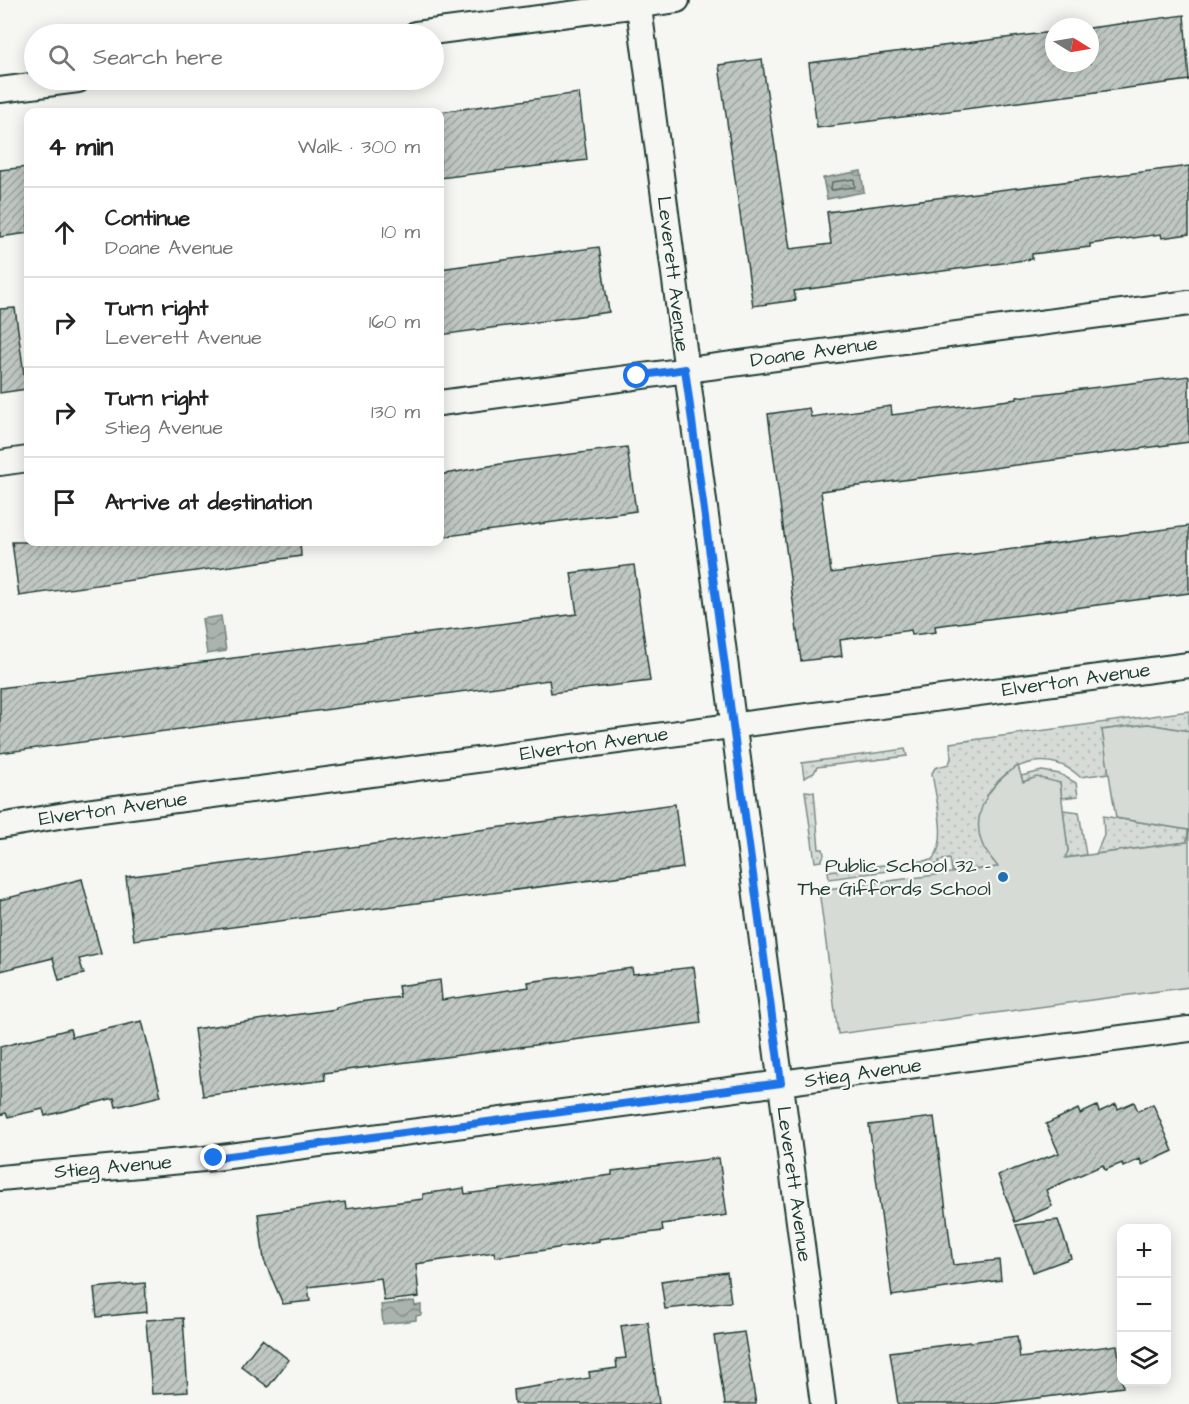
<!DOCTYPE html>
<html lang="en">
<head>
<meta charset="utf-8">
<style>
	body { margin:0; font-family:"Architects Daughter",sans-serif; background:#f6f6f6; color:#222 }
	.controls { position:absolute; right:18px; bottom:18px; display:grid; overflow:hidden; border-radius:12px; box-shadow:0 3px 15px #0003 }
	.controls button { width:54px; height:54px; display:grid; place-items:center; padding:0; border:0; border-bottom:2px solid #e0e0e0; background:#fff; color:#222; font:30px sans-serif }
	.compass { position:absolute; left:1045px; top:18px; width:54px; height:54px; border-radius:50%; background:#fff; box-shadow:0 3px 15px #0003; rotate:101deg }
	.stop { position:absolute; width:18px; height:18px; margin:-14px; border:4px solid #1a73e8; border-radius:50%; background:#fff }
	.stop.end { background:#1a73e8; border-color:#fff; box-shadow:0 2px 6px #0008 }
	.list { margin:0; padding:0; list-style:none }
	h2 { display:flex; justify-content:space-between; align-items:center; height:78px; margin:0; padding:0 24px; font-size:26px }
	h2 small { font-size:20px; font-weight:400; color:#767676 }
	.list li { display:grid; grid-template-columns:39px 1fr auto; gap:18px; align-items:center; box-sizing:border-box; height:90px; padding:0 24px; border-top:2px solid #e0e0e0 }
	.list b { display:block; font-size:22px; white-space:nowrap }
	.list p { margin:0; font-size:20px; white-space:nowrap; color:#767676 }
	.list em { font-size:20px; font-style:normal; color:#767676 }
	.icon { flex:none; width:33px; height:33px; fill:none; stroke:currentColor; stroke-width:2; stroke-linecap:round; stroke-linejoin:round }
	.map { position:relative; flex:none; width:1189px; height:1404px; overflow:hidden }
	.search { position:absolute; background:#fff; box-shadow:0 3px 15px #0003; left:24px; top:24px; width:420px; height:66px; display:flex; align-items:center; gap:15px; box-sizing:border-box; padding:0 21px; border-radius:33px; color:#767676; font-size:22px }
	.panel { position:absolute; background:#fff; box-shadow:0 3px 15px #0003; left:24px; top:108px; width:420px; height:438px; border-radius:12px }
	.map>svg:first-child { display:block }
</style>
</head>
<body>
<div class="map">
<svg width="1189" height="1404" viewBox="0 0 1189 1404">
	<defs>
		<pattern id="grass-dots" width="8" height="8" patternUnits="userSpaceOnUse" patternTransform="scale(1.5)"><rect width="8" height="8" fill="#d6dbd6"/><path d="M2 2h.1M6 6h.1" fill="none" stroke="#b7bdb8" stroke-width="1.8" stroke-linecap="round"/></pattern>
		<pattern id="water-waves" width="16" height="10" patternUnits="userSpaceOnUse" patternTransform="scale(1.5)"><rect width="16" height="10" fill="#aab3ae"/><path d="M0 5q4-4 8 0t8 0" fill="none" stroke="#8a938e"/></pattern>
		<pattern id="building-hatch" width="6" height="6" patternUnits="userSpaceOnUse" patternTransform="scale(1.5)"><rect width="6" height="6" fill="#c1c8c3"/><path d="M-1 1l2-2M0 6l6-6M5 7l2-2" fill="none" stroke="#9ca49f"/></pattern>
	</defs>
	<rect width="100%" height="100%" fill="#f6f6f2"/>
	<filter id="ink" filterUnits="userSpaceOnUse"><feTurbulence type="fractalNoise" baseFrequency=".0167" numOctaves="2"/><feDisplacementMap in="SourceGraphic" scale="12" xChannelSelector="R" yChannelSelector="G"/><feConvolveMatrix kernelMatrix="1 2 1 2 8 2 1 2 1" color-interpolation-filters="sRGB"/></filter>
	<g filter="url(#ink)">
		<path fill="url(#grass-dots)" stroke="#7a8c85" stroke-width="1.5" d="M 1189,711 L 1189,731 L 1148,724 L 1102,730 L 1109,773 L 1080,777 C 1028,729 944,803 999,867 L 952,872 L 950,859 L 939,861 L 939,864 L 829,879 L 828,871 L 931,860 C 950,845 935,796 932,773 L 935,768 L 949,764 L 951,758 L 950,743 Z
			M 905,749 L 907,756 L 817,767 L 814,773 L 804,778 L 802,763 Z
			M 1042,771 L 1060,774 L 1076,783 L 1078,796 L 1062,798 L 1060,783 L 1031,779 L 1023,782 L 1021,776 Z
			M 805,791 L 814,792 L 819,849 L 823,849 L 824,855 L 821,861 L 815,862 Z
			M 1063,810 L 1079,812 L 1086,855 L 1063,858 L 1068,851 Z
			M 1103,816 L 1189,830 L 1187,842 L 1096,854 L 1104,835 Z"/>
		<path fill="#d6dbd6" stroke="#7a8c85" stroke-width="1.5" d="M 1148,724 L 1189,731 L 1189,987 L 838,1034 L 819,890 L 998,867 C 994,861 988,855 984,848 C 968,815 990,783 1018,766 L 1023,782 L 1037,777 L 1060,783 L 1068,851 L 1065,858 L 1187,842 L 1188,830 L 1116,818 L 1102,730 Z"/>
		<path fill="url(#water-waves)" stroke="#72847d" stroke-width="1.5" d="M 861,171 L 864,192 L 827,199 L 823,178 Z
			M 221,616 L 226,651 L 207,654 L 202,619 Z
			M 414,1301 L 415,1306 L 421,1305 L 421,1315 L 416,1316 L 416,1320 L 383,1324 L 381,1305 Z"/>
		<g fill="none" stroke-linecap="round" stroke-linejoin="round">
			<path stroke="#576c65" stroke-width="1.5" d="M 854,179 L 855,187 L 831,190 L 832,182 Z"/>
		</g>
		<path fill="url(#building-hatch)" stroke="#1f3d34" stroke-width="1.5" d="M 1184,15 L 1189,80 L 817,128 L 809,63 L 1052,32 L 1054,33 L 1054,63 L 1090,63 L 1090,28 Z
			M 762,59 L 790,249 L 831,244 L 827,212 L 1189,166 L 1189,234 L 1162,238 L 1161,234 L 1090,244 L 1090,247 L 1032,254 L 1032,259 L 794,291 L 796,300 L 753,306 L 719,65 Z
			M 579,93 L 587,160 L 440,178 L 440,112 Z
			M 28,167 L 28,233 L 0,237 L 0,170 Z
			M 599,247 L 609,312 L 440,335 L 440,269 Z
			M 15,308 L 26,389 L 0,393 L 0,309 Z
			M 1189,376 L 1189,442 L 821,491 L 831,573 L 1189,526 L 1189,593 L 935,626 L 936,632 L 912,635 L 911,630 L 840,640 L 842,656 L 801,661 L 768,414 L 809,408 L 811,417 L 891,406 L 892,415 L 1017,399 L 1017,397 Z
			M 627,447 L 636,511 L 440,537 L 440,475 L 517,461 Z
			M 12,542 L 300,542 L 301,556 L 19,596 Z
			M 634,565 L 650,681 L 551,693 L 549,680 L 0,753 L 0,688 L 577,614 L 571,573 Z
			M 675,804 L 683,868 L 134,940 L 126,877 Z
			M 82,879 L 101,954 L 79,959 L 84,974 L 59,980 L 53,958 L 0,971 L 0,900 Z
			M 694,967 L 701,1023 L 324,1073 L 325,1080 L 203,1096 L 194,1029 L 336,1009 L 336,1007 L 358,1002 L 400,997 L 398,986 L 440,980 L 442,1000 L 529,987 L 528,982 L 632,968 L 633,974 Z
			M 142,1021 L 161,1096 L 116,1107 L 114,1098 L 45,1116 L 43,1109 L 8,1117 L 6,1113 L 0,1115 L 0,1047 L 70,1029 L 72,1037 Z
			M 1134,1102 L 1138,1111 L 1153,1104 L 1173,1151 L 1142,1165 L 1140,1159 L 1123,1167 L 1122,1163 L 1105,1170 L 1103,1165 L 1046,1190 L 1052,1206 L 1015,1222 L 998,1175 L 1059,1153 L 1046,1124 L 1078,1109 L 1080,1114 L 1097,1106 L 1099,1112 L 1116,1104 L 1118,1109 Z
			M 934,1117 L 953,1265 L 999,1260 L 1001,1280 L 892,1296 L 869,1125 Z
			M 719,1158 L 727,1215 L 662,1224 L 663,1231 L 599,1239 L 599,1241 L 539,1251 L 495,1257 L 494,1252 L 416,1264 L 419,1297 L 384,1301 L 381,1278 L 308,1287 L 310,1301 L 283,1304 L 264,1260 L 258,1214 L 345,1202 L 346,1209 L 423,1199 L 423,1194 L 464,1188 L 465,1194 L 612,1175 L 612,1171 Z
			M 1058,1220 L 1071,1258 L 1033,1272 L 1016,1225 Z
			M 727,1272 L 731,1302 L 665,1309 L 661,1281 Z
			M 145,1283 L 147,1312 L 97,1317 L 94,1288 Z
			M 183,1318 L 188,1392 L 152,1394 L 146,1320 Z
			M 648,1322 L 659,1404 L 514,1404 L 513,1390 L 590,1378 L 589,1372 L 617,1368 L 616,1359 L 626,1358 L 621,1326 Z
			M 744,1332 L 756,1404 L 725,1404 L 714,1336 Z
			M 1017,1336 L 1020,1358 L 1117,1345 L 1123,1387 L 991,1404 L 898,1404 L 890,1352 Z
			M 262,1339 L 289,1360 L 268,1387 L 241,1366 Z"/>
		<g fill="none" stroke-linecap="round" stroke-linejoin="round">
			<defs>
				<path id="minor" d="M 638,0 L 823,1404
					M 416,34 L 677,0
					M 0,90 L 78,80
					M 440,403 L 1189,303
					M 0,463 L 28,459
					M 0,826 L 71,814 L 1189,665
					M 0,1178 L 214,1158 L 1189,1029"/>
			</defs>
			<use href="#minor" stroke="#1f3d34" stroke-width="28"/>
			<use href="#minor" stroke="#f6f6f2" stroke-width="24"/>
		</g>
	</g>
	<g fill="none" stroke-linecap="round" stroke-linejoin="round" filter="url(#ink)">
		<path stroke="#1a73e8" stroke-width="8" d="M 214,1158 L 781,1083 L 685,369 L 637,376"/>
	</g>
	<circle fill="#1f6fb2" stroke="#f6f6f2" stroke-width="2" cx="1003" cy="877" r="6"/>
	<g text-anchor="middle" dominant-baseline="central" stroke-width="4.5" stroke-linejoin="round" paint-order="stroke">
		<g font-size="20" fill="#1f3d34" stroke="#f6f6f2">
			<text transform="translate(673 274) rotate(83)">Leverett Avenue</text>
			<text transform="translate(814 352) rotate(-8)">Doane Avenue</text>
			<text transform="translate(1076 680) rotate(-8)">Elverton Avenue</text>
			<text transform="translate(594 744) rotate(-8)">Elverton Avenue</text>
			<text transform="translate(113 809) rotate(-8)">Elverton Avenue</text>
			<text transform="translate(863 1073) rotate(-8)">Stieg Avenue</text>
			<text transform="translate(113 1167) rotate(-5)">Stieg Avenue</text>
			<text transform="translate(794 1184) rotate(82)">Leverett Avenue</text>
		</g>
		<g font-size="20" fill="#1f3d34" stroke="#f6f6f2" text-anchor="end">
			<text x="991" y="866">Public School 32 -<tspan x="991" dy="23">The Giffords School</tspan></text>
		</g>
	</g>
</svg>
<div class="controls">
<button>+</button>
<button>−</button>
<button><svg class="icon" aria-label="layers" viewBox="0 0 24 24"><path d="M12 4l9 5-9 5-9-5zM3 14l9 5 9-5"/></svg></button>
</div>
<svg class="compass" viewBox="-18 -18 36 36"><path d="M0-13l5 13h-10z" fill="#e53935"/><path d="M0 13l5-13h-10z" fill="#767676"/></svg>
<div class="stop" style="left:637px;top:376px"></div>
<div class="stop end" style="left:214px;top:1158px"></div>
<div class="search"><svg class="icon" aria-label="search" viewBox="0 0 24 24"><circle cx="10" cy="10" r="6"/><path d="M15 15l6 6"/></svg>Search here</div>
<section class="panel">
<h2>4 min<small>Walk · 300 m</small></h2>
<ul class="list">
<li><svg class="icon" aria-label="ahead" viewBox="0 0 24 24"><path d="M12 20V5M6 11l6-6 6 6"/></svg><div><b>Continue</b><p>Doane Avenue</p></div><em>10 m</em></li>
<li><svg class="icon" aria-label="right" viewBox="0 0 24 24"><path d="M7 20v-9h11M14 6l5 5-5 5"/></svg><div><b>Turn right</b><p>Leverett Avenue</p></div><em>160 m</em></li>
<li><svg class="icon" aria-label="right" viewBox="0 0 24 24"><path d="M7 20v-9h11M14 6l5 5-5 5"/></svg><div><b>Turn right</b><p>Stieg Avenue</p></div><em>130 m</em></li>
<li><svg class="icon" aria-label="arrive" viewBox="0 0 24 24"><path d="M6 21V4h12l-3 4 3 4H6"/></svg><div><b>Arrive at destination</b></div></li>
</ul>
</section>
</div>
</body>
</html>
